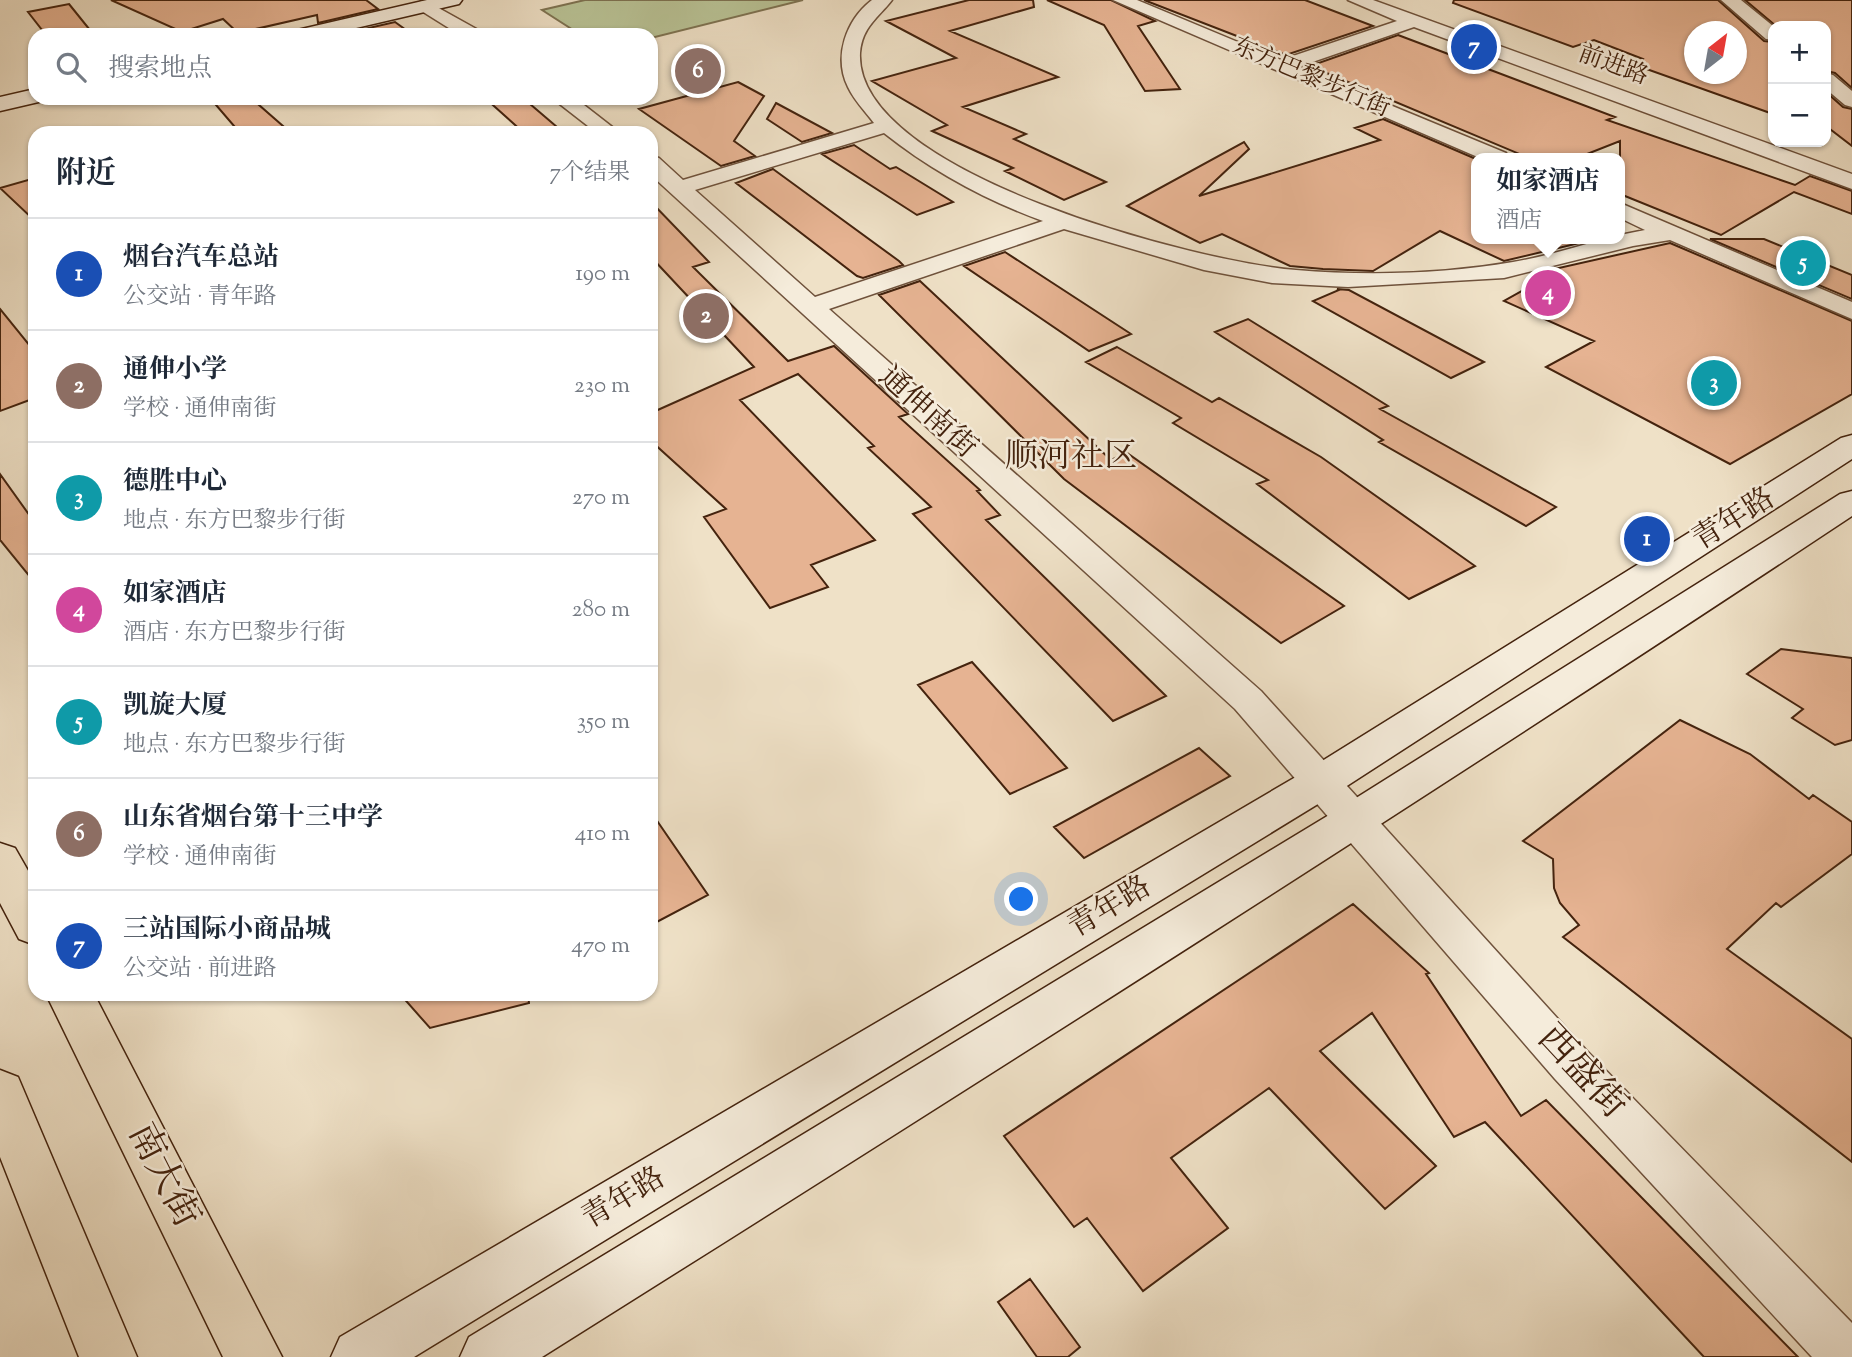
<!DOCTYPE html>
<html lang="zh">
<head>
<meta charset="utf-8">
<style>
	body { margin:0; font-family:"Sorts Mill Goudy","Noto Serif SC",serif; background:#f6f6f7; color:#1f2937 }
	.controls { position:absolute; right:21px; top:21px; display:grid; overflow:hidden; border-radius:14px; box-shadow:0 2px 5px #0004 }
	.controls button { width:63px; height:63px; display:grid; place-items:center; padding:0; border:0; border-bottom:2px solid #e0e1e3; background:#fff; color:#1f2937; font:35px sans-serif }
	.compass { position:absolute; left:1684px; top:21px; width:63px; height:63px; border-radius:50%; background:#fff; box-shadow:0 2px 5px #0004; rotate:31deg }
	.you { position:absolute; left:1022px; top:900px; width:24px; height:24px; margin:-18px; border:5px solid #fff; border-radius:50%; background:#1a73e8; box-shadow:0 0 0 10px #1a73e833 }
	.badge { display:grid; place-items:center; width:46px; height:46px; border-radius:50%; background:#d93025; color:#fff; font-size:23px; font-weight:700 }
	.pin { position:absolute; translate:-50% -50%; border:4px solid #fff; box-shadow:0 2px 7px #0006 }
	.popup { position:absolute; left:1471px; top:153px; width:154px; height:91px; box-sizing:border-box; display:grid; place-content:center; border-radius:14px; background:#fff; filter:drop-shadow(0 2px 5px #0005); font-size:23px; white-space:nowrap; color:#747a83 }
	.popup b { font-size:26px; color:#1f2937 }
	.popup::after { content:''; position:absolute; left:50%; top:100%; margin-left:-14px; border:14px solid transparent; border-top-color:#fff }
	.list { margin:0; padding:0; list-style:none }
	h2 { display:flex; justify-content:space-between; align-items:center; height:91px; margin:0; padding:0 28px; font-size:30px }
	h2 small { font-size:23px; font-weight:400; color:#747a83 }
	.list li { display:grid; grid-template-columns:46px 1fr auto; gap:21px; align-items:center; box-sizing:border-box; height:112px; padding:0 28px; border-top:2px solid #e0e1e3 }
	.list b { display:block; font-size:26px; white-space:nowrap }
	.list p { margin:0; font-size:23px; white-space:nowrap; color:#747a83 }
	.list em { font-size:23px; font-style:normal; color:#747a83 }
	.icon { flex:none; width:38px; height:38px; fill:none; stroke:currentColor; stroke-width:2; stroke-linecap:round; stroke-linejoin:round }
	.map { position:relative; flex:none; width:1852px; height:1357px; overflow:hidden }
	.search { position:absolute; background:#fff; box-shadow:0 2px 5px #0004; left:28px; top:28px; width:630px; height:77px; display:flex; align-items:center; gap:18px; box-sizing:border-box; padding:0 24px; border-radius:21px; color:#747a83; font-size:26px }
	.panel { position:absolute; background:#fff; box-shadow:0 2px 5px #0004; left:28px; top:126px; width:630px; height:875px; border-radius:21px }
	.map>svg:first-child { display:block }
</style>
</head>
<body>
<div class="map">
<svg width="1852" height="1357" viewBox="0 0 1852 1357">
	<rect width="100%" height="100%" fill="#efe1c7"/>
	<filter id="stains"><feTurbulence type="fractalNoise" baseFrequency=".00286" numOctaves="4"/><feColorMatrix values="0 0 0 0 .2 0 0 0 0 .09 0 0 0 0 .02 0 0 0 .5 -.17"/></filter>
	<radialGradient id="worn" r=".72"><stop offset=".6" stop-color="#630" stop-opacity="0"/><stop offset="1" stop-color="#630" stop-opacity=".3"/></radialGradient>
	<path fill="#b9c396" stroke="#7e7352" stroke-width="2" d="M 585,0 L 803,0 L 651,38 L 651,35 L 581,35 L 542,10 Z"/>
	<path fill="#e6b392" stroke="#44230e" stroke-width="2" fill-rule="evenodd" d="M 111,0 L 366,0 L 378,9 L 318,23 L 317,15 L 238,33 L 223,19 L 182,32 Z
		M 969,0 L 1033,0 L 1034,7 L 950,31 L 1058,77 L 963,107 L 1026,134 L 1014,139 L 1106,182 L 1064,200 L 1005,171 L 1013,168 L 932,131 L 947,125 L 872,81 L 956,58 L 886,21 Z
		M 1047,0 L 1111,0 L 1155,21 L 1138,26 L 1180,89 L 1145,91 L 1104,25 Z
		M 1144,0 L 1305,0 L 1373,26 L 1286,55 Z
		M 1454,0 L 1718,0 L 1764,41 L 1773,42 L 1773,114 L 1638,66 L 1643,59 L 1594,40 L 1573,47 L 1453,3 ZM 1695,32 L 1737,32 L 1737,74 L 1695,74 Z
		M 1745,0 L 1852,0 L 1852,88 L 1835,73 L 1826,71 L 1826,26 L 1776,26 Z
		M 69,4 L 94,35 L 46,35 L 28,12 Z
		M 395,22 L 413,35 L 338,35 Z
		M 1398,35 L 1615,117 L 1607,120 L 1795,185 L 1810,176 L 1852,191 L 1852,214 L 1794,192 L 1721,235 L 1620,194 L 1620,141 L 1577,158 L 1529,158 L 1310,66 Z
		M 738,82 L 764,96 L 734,141 L 755,156 L 721,166 L 639,109 Z
		M 1826,92 L 1843,107 L 1852,109 L 1852,146 L 1826,126 Z
		M 210,98 L 251,98 L 291,133 L 240,133 Z
		M 485,98 L 523,98 L 564,133 L 524,133 Z
		M 776,103 L 832,133 L 802,142 L 767,119 Z
		M 1383,119 L 1476,159 L 1476,239 L 1596,239 L 1504,261 L 1440,231 L 1373,271 L 1323,269 L 1290,266 L 1222,234 L 1200,243 L 1127,206 L 1244,142 L 1249,149 L 1199,196 L 1380,140 L 1355,128 Z
		M 854,145 L 890,169 L 896,167 L 953,202 L 917,215 L 822,154 Z
		M 773,169 L 899,261 L 903,265 L 863,278 L 857,276 L 736,183 Z
		M 35,178 L 35,221 L 0,188 Z
		M 651,202 L 709,262 L 693,267 L 788,361 L 834,346 L 908,414 L 899,417 L 980,490 L 977,491 L 1000,515 L 986,520 L 1166,696 L 1113,721 L 913,514 L 931,507 L 868,448 L 874,446 L 798,374 L 740,400 L 875,540 L 811,565 L 828,587 L 770,608 L 704,517 L 726,509 L 651,441 L 651,413 L 754,367 L 651,257 Z
		M 1710,239 L 1764,239 L 1852,275 L 1852,299 Z
		M 1670,243 L 1852,321 L 1852,394 L 1730,464 L 1546,367 L 1594,341 L 1504,301 L 1543,279 L 1532,274 Z
		M 1005,252 L 1131,334 L 1089,351 L 964,266 Z
		M 920,281 L 1111,460 L 1127,453 L 1344,606 L 1281,643 L 1064,479 L 879,295 Z
		M 1337,289 L 1349,290 L 1484,362 L 1451,378 L 1313,301 L 1339,290 Z
		M 0,309 L 35,352 L 35,398 L 0,411 Z
		M 1248,319 L 1388,406 L 1380,409 L 1556,507 L 1526,526 L 1379,442 L 1383,440 L 1215,332 Z
		M 1117,347 L 1212,402 L 1219,398 L 1321,457 L 1475,566 L 1409,599 L 1257,484 L 1268,480 L 1173,423 L 1181,418 L 1086,362 Z
		M 0,474 L 35,523 L 35,583 L 0,540 Z
		M 1781,649 L 1852,658 L 1852,740 L 1835,745 L 1792,718 L 1803,709 L 1747,674 Z
		M 972,662 L 1067,768 L 1010,794 L 918,685 Z
		M 1680,720 L 1750,754 L 1809,799 L 1813,795 L 1852,822 L 1852,854 L 1781,907 L 1776,903 L 1727,949 L 1852,1039 L 1852,1162 L 1563,937 L 1579,925 L 1560,903 L 1554,888 L 1553,859 L 1523,841 Z
		M 1199,748 L 1230,776 L 1084,858 L 1054,827 Z
		M 651,812 L 708,895 L 651,925 Z
		M 1353,904 L 1429,973 L 1426,974 L 1521,1116 L 1546,1100 L 1798,1357 L 1704,1357 L 1485,1122 L 1454,1137 L 1372,1013 L 1320,1051 L 1436,1166 L 1385,1209 L 1269,1088 L 1171,1158 L 1228,1228 L 1143,1291 L 1087,1218 L 1074,1227 L 1004,1136 Z
		M 400,994 L 528,994 L 529,1003 L 430,1028 Z
		M 1030,1279 L 1080,1347 L 1068,1357 L 1037,1357 L 998,1302 Z"/>
	<g fill="none" stroke-linecap="round" stroke-linejoin="round">
		<defs>
			<path id="street" d="M 872,0 L 892,0 C 878,18 862,27 860,53 C 854,174 1202,263 1296,270 C 1367,276 1443,274 1513,262 C 1544,257 1574,247 1605,239 L 1620,239 L 1620,235 L 1645,230 L 1620,218 L 1620,203 L 1852,302 L 1852,319 L 1670,240 L 1633,246 L 1504,278 L 1348,287 L 1272,283 L 1204,270 L 1064,229 L 829,309 L 1261,691 L 1587,1051 L 1852,1323 L 1852,1357 L 1812,1357 L 1555,1079 L 1235,709 L 651,175 L 651,156 L 659,158 L 683,180 L 874,123 C 865,111 854,100 848,87 C 833,57 846,20 872,0 ZM 884,133 C 932,171 985,200 1043,221 L 815,297 L 695,190 Z
				M 1113,0 L 1137,0 L 1281,60 L 1397,21 L 1348,0 L 1373,0 L 1852,174 L 1852,189 L 1414,27 L 1298,67 L 1506,153 L 1509,158 L 1480,158 Z
				M 1721,0 L 1741,0 L 1773,26 L 1773,40 L 1766,39 Z
				M 426,1 L 480,31 L 482,35 L 460,35 L 420,10 L 417,6 L 420,2 Z
				M 1826,73 L 1833,75 L 1852,91 L 1852,107 L 1845,105 L 1826,89 Z
				M 552,98 L 575,98 L 620,133 L 597,133 Z"/>
			<path id="secondary" d="M 427,0 L 462,0 L 459,4 L 326,35 L 290,35 L 293,31 Z
				M 35,89 L 35,98 L 45,98 L 43,101 L 0,111 L 0,97 Z
				M 1852,435 L 1852,459 L 1336,793 L 414,1357 L 331,1357 L 340,1337 L 1306,771 L 1841,438 Z
				M 1852,491 L 1852,516 C 1419,803 981,1081 542,1357 L 460,1357 L 469,1337 L 1329,815 L 1840,494 Z"/>
			<path id="primary" d="M 0,843 L 15,848 L 35,883 L 35,945 L 19,939 L 0,903 Z
				M 46,994 L 94,994 L 282,1357 L 223,1357 Z
				M 0,1070 L 18,1077 L 137,1357 L 79,1357 L 0,1157 Z"/>
		</defs>
		<use href="#street" stroke="#6f523c" stroke-width="3"/>
		<use href="#secondary" stroke="#44230e" stroke-width="3"/>
		<use href="#primary" stroke="#44230e" stroke-width="3"/>
		<use href="#street" fill="#f5ecdb" fill-rule="evenodd"/>
		<use href="#secondary" fill="#f5ecdb" fill-rule="evenodd"/>
		<use href="#primary" fill="#efe1c7" fill-rule="evenodd"/>
	</g>
	<g text-anchor="middle" dominant-baseline="central" stroke-width="5" stroke-linejoin="round" paint-order="stroke">
		<g font-size="24" fill="#44230e" stroke="#f5ecdb">
			<text transform="translate(1613 66) rotate(20)">前进路</text>
			<text transform="translate(1311 78) rotate(23)">东方巴黎步行街</text>
		</g>
		<g font-size="30" fill="#44230e" stroke="#f5ecdb">
			<text transform="translate(927 413) rotate(42)">通伸南街</text>
			<text transform="translate(1734 520) rotate(-32)">青年路</text>
			<text transform="translate(1110 908) rotate(-31)">青年路</text>
			<text transform="translate(624 1199) rotate(-31)">青年路</text>
		</g>
		<g font-size="33" fill="#44230e" stroke="#f5ecdb">
			<text x="1071" y="458">顺河社区</text>
		</g>
		<g font-size="37" fill="#44230e" stroke="#f5ecdb">
			<text transform="translate(1581 1073) rotate(47)">西盛街</text>
			<text transform="translate(162 1176) rotate(63)">南大街</text>
		</g>
	</g>
	<rect width="100%" height="100%" filter="url(#stains)"/>
	<rect width="100%" height="100%" fill="url(#worn)"/>
</svg>
<div class="controls">
<button>+</button>
<button>−</button>
</div>
<svg class="compass" viewBox="-18 -18 36 36"><path d="M0-13l5 13h-10z" fill="#e53935"/><path d="M0 13l5-13h-10z" fill="#747a83"/></svg>
<div class="you"></div>
<div class="pin badge" style="left:1647px;top:539px;background:#1a4fb4">1</div>
<div class="pin badge" style="left:706px;top:316px;background:#8d6e63">2</div>
<div class="pin badge" style="left:1714px;top:383px;background:#0f9aa8">3</div>
<div class="pin badge" style="left:1548px;top:293px;background:#d1479c">4</div>
<div class="popup"><b>如家酒店</b>酒店</div>
<div class="pin badge" style="left:1803px;top:263px;background:#0f9aa8">5</div>
<div class="pin badge" style="left:698px;top:71px;background:#8d6e63">6</div>
<div class="pin badge" style="left:1474px;top:47px;background:#1a4fb4">7</div>
<div class="search"><svg class="icon" aria-label="search" viewBox="0 0 24 24"><circle cx="10" cy="10" r="6"/><path d="M15 15l6 6"/></svg>搜索地点</div>
<section class="panel">
<h2>附近<small>7个结果</small></h2>
<ul class="list">
<li><span class="badge" style="background:#1a4fb4">1</span><div><b>烟台汽车总站</b><p>公交站 · 青年路</p></div><em>190 m</em></li>
<li><span class="badge" style="background:#8d6e63">2</span><div><b>通伸小学</b><p>学校 · 通伸南街</p></div><em>230 m</em></li>
<li><span class="badge" style="background:#0f9aa8">3</span><div><b>德胜中心</b><p>地点 · 东方巴黎步行街</p></div><em>270 m</em></li>
<li><span class="badge" style="background:#d1479c">4</span><div><b>如家酒店</b><p>酒店 · 东方巴黎步行街</p></div><em>280 m</em></li>
<li><span class="badge" style="background:#0f9aa8">5</span><div><b>凯旋大厦</b><p>地点 · 东方巴黎步行街</p></div><em>350 m</em></li>
<li><span class="badge" style="background:#8d6e63">6</span><div><b>山东省烟台第十三中学</b><p>学校 · 通伸南街</p></div><em>410 m</em></li>
<li><span class="badge" style="background:#1a4fb4">7</span><div><b>三站国际小商品城</b><p>公交站 · 前进路</p></div><em>470 m</em></li>
</ul>
</section>
</div>
</body>
</html>
